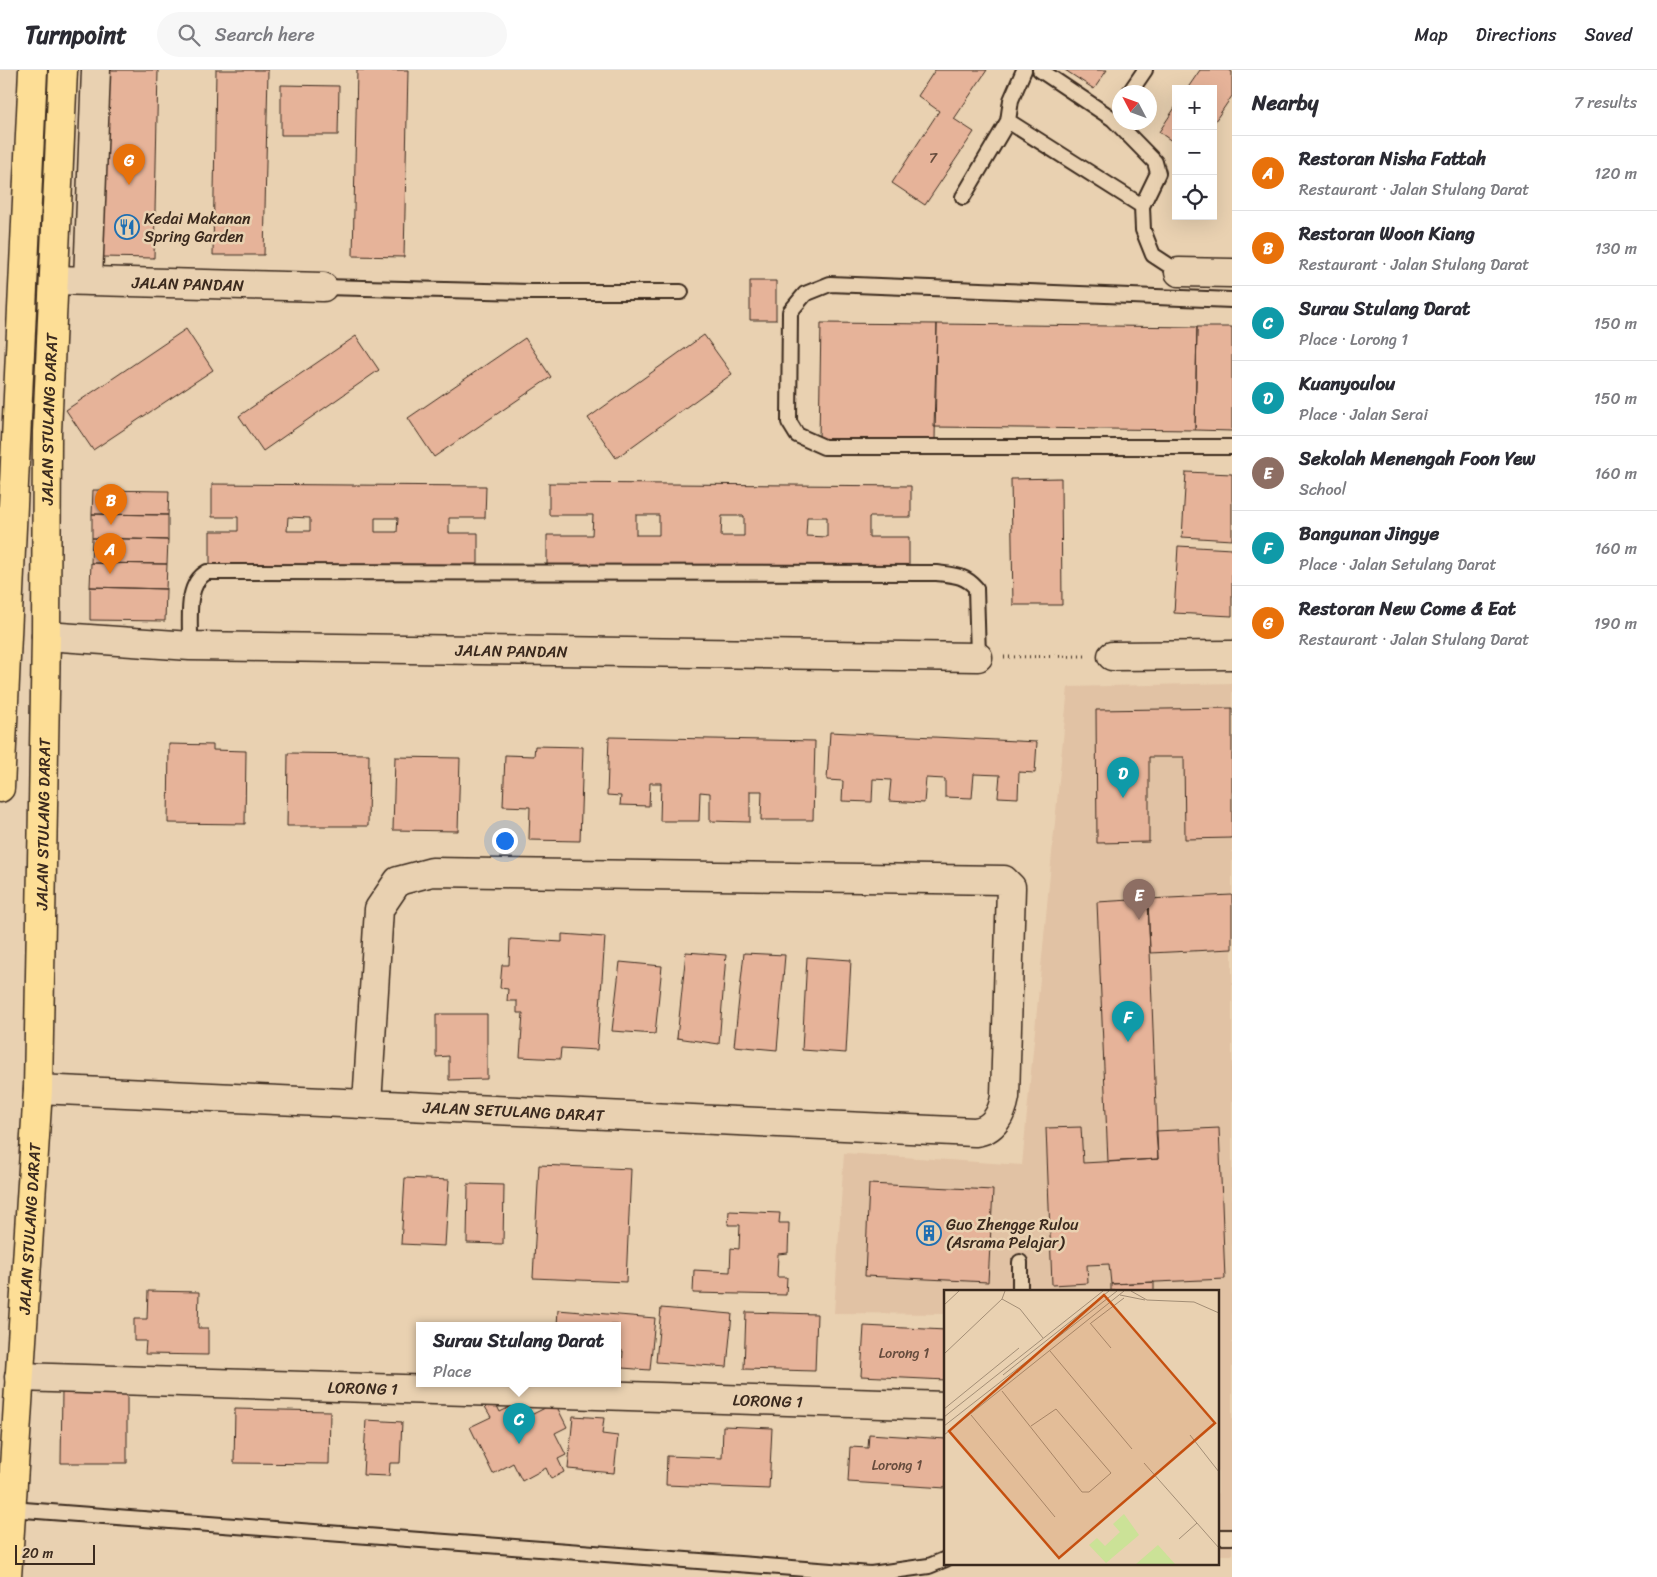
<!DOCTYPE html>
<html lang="en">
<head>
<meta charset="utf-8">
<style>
	body { margin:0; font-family:Sriracha,sans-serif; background:#f7f7f7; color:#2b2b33 }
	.controls { position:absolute; right:15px; top:15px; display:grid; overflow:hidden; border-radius:0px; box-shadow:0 5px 20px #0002 }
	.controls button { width:45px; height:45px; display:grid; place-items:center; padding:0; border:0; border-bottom:1px solid #e1e1e2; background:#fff; color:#2b2b33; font:25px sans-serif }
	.compass { position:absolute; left:1112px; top:15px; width:45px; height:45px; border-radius:50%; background:#fff; box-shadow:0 5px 20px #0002; rotate:311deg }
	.scale { position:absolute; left:15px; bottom:12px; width:80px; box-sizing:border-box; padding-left:5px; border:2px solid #3b2a1e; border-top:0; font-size:14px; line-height:18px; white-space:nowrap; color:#3b2a1e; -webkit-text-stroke:4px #e9d1b1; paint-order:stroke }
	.you { position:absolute; left:504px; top:770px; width:18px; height:18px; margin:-12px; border:4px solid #fff; border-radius:50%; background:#1a73e8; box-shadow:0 0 0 8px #1a73e833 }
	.badge { display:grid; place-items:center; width:32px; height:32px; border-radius:50%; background:#1f6fb2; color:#fff; font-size:16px; font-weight:700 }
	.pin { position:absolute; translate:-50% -41px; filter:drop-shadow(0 1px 2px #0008) }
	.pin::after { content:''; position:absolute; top:26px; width:18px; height:15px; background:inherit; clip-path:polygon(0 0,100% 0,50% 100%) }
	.popup { position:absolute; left:416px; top:1252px; width:205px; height:65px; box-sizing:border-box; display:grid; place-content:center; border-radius:0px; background:#fff; filter:drop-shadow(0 1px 4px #0005); font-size:16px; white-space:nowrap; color:#7c7c81 }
	.popup b { font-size:19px; color:#2b2b33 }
	.popup::after { content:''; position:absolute; left:50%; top:100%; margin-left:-10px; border:10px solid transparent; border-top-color:#fff }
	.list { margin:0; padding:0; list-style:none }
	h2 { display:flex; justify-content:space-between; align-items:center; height:65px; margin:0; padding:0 20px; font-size:21px }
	h2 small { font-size:16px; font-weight:400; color:#7c7c81 }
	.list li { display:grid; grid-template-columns:32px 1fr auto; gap:15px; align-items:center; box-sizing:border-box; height:75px; padding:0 20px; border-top:1px solid #e1e1e2 }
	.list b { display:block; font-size:19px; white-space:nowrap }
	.list p { margin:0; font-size:16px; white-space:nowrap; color:#7c7c81 }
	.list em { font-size:16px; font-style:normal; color:#7c7c81 }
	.icon { flex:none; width:28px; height:28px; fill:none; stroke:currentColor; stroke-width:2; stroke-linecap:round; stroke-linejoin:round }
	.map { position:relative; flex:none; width:1232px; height:1507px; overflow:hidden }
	header { display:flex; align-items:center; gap:30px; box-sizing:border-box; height:70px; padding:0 25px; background:#fff; border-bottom:1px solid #e1e1e2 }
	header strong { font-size:24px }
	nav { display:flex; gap:28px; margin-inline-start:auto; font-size:18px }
	.search { width:350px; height:45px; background:#f7f7f7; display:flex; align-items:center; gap:12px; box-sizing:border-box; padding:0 18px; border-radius:28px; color:#7c7c81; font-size:19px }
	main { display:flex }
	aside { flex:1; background:#fff }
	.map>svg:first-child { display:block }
</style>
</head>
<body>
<header>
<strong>Turnpoint</strong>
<div class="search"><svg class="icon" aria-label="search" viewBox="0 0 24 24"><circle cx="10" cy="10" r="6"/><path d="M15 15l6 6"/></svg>Search here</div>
<nav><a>Map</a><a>Directions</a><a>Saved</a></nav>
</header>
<main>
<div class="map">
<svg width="1232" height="1507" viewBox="0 0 1232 1507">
	<rect width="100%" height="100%" fill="#e9d1b1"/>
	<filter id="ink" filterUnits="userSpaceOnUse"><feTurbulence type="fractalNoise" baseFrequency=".02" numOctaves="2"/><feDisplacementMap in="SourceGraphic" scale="10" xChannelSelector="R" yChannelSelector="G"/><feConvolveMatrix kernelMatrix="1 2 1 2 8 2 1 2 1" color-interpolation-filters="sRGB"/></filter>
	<g filter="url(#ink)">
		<path fill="#e1c2a4" d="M 1232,613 L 1232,1485 L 1218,1485 L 1218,1221 L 946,1221 L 946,1244 L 834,1243 L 844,1083 L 1022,1095 L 1068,617 Z"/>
		<path fill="#e6b399" stroke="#3b2a1e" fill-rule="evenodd" d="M 107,0 L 158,0 L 154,188 L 103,187 Z
			M 216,0 L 268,0 L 264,185 L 213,185 Z
			M 357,0 L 408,0 L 404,187 L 353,186 Z
			M 935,0 L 987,0 L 954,49 L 974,62 L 925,135 L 892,113 L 939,41 L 918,26 Z
			M 1065,0 L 1107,0 L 1094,19 Z
			M 1200,0 L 1229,0 L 1232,2 L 1232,26 L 1213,54 L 1213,19 L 1187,19 Z
			M 281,15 L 339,16 L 338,65 L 281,65 Z
			M 1176,36 L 1176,74 L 1159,62 Z
			M 750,211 L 776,211 L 776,250 L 750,250 Z
			M 821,253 L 937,254 L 935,370 L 819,369 Z
			M 937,254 L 1197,257 L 1195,360 L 934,357 Z
			M 1197,257 L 1232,257 L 1232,361 L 1195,360 Z
			M 186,259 L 213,300 L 93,380 L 66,340 Z
			M 704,265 L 732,304 L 616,388 L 588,348 Z
			M 356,266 L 379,300 L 263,381 L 239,346 Z
			M 525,268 L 551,307 L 434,387 L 408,348 Z
			M 1186,402 L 1232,404 L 1232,470 L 1182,467 Z
			M 1061,408 L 1062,535 L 1013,535 L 1011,409 Z
			M 549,413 L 911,416 L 911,447 L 869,447 L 869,467 L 909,467 L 909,498 L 547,496 L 547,465 L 592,465 L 593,445 L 549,445 ZM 636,445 L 659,445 L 659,465 L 636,465 ZM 722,446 L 744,446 L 744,466 L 721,466 ZM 807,447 L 827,447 L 827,467 L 806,466 Z
			M 212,414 L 486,416 L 485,448 L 449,448 L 449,463 L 478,463 L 478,497 L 210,495 L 210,461 L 238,461 L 238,447 L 212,447 ZM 288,447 L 310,448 L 310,461 L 287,461 ZM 375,448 L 398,448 L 397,462 L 375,462 Z
			M 93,420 L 169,421 L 168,445 L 92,444 Z
			M 92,444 L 168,445 L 168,470 L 92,468 Z
			M 92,468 L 168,470 L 167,494 L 91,493 Z
			M 1178,476 L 1232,479 L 1232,546 L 1174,543 Z
			M 91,493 L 167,494 L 166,519 L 90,517 Z
			M 90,517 L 166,519 L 165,551 L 90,550 Z
			M 1232,638 L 1232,768 L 1185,769 L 1184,687 L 1149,687 L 1149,772 L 1097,773 L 1096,640 Z
			M 830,662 L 1037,672 L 1035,703 L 1019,702 L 1018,728 L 998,727 L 1000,705 L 974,704 L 972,728 L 945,727 L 945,709 L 926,708 L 924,733 L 889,731 L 891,710 L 873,709 L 872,732 L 842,731 L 843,711 L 827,710 Z
			M 609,667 L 815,671 L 813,750 L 761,750 L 762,721 L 750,721 L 750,752 L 710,751 L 710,723 L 700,722 L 699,751 L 660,751 L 661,713 L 650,713 L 649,736 L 620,735 L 621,726 L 607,725 Z
			M 169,674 L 213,675 L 213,680 L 246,681 L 245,754 L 168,753 Z
			M 535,676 L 583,677 L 580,771 L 529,770 L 530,737 L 503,736 L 505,685 L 534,686 Z
			M 288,683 L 369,684 L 368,756 L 287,756 Z
			M 395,687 L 460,688 L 458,761 L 393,760 Z
			M 1232,825 L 1232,879 L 1150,883 L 1148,829 Z
			M 1148,829 L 1158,1089 L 1108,1092 L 1097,832 Z
			M 562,864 L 605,867 L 597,980 L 561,978 L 560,989 L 520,987 L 523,943 L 517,943 L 517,931 L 507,931 L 508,919 L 500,918 L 502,895 L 509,895 L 510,869 L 562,872 Z
			M 686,882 L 726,885 L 719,974 L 677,968 Z
			M 744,883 L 785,885 L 777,980 L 734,976 Z
			M 807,887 L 851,890 L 846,983 L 802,980 Z
			M 620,892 L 662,896 L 655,964 L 612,961 Z
			M 436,944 L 487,944 L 487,1009 L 449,1010 L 449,986 L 436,987 Z
			M 1081,1057 L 1083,1093 L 1158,1089 L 1156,1061 L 1219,1058 L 1225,1209 L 1111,1214 L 1109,1194 L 1087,1195 L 1088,1213 L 1052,1215 L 1046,1058 Z
			M 539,1095 L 631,1099 L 626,1212 L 533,1208 Z
			M 405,1108 L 449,1110 L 445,1176 L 401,1174 Z
			M 468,1114 L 504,1115 L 503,1174 L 467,1173 Z
			M 869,1114 L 993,1120 L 988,1212 L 865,1206 Z
			M 729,1141 L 780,1143 L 779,1153 L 789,1153 L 788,1183 L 778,1184 L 777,1207 L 787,1207 L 786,1225 L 693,1223 L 694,1200 L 730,1202 L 731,1178 L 739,1179 L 740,1155 L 728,1155 Z
			M 1154,1212 L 1154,1221 L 1111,1221 L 1111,1214 Z
			M 148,1221 L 199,1222 L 198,1258 L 208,1258 L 208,1285 L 145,1284 L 146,1271 L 134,1271 L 134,1249 L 147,1249 Z
			M 661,1238 L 732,1244 L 727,1297 L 656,1292 Z
			M 558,1240 L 655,1248 L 650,1300 L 622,1298 L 623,1281 L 618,1281 L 618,1255 L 557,1255 Z
			M 746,1242 L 817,1244 L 815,1301 L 744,1299 Z
			M 864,1256 L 946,1260 L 946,1310 L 861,1306 Z
			M 62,1321 L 127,1321 L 127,1393 L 61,1393 Z
			M 494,1330 L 500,1342 L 520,1332 L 527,1347 L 555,1333 L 567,1357 L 555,1363 L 566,1385 L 558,1389 L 564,1402 L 551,1409 L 546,1398 L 522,1411 L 513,1393 L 493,1404 L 470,1357 L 491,1347 L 484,1335 Z
			M 235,1339 L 330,1341 L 329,1394 L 234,1393 Z
			M 573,1346 L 604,1348 L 602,1364 L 618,1366 L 614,1403 L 568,1399 Z
			M 366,1350 L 402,1352 L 400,1393 L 390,1393 L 389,1406 L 363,1405 Z
			M 723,1356 L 772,1358 L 769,1419 L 666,1415 L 667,1386 L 722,1388 Z
			M 869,1364 L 946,1369 L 946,1418 L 848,1412 L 850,1377 L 868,1378 Z"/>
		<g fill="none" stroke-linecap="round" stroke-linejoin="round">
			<defs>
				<path id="lane" d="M 1040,0 L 1113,49 L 1155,92 L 1158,103 L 1142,136 L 1143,160 L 1153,185 L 1179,202
					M 1130,22 L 1145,0
					M 1008,51 L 1142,136
					M 963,127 L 1008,51 L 1011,30 L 1024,0
					M 323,217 L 531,222 L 681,222
					M 1232,230 L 830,214 L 805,224 L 790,242 L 789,352 L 797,365 L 824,377 L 1232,377
					M 190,576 C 191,552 184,515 207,502 L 937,503 C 953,505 965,505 976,518 L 978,587
					M 1020,1192 L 1020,1221
					M 11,1439 L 871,1504 L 929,1496 L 946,1489
					M 1218,1467 L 1232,1467"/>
				<g id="street">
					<path d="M 1179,202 L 1232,203"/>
					<path id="s1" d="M 54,210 L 323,217"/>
					<path d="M 88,210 L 96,0"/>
					<path id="s2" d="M 46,566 L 190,576 L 978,587"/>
					<path d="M 1112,586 L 1232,585"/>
					<path id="s3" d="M 38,1019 L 975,1062 C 994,1060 1002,1044 1005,1027 L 1011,817 L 1004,810 L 432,802 L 398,811 L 379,839 L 367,1034"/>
					<path id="s4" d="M 19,1307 L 946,1336"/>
				</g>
				<g id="primary">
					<path id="s5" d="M 7,1507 L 38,1019 L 46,566 L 47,362 L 63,0"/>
				</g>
				<path id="highway" d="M 0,718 L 33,0"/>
			</defs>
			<use href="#lane" stroke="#3b2a1e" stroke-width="18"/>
			<use href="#street" stroke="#3b2a1e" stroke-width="31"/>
			<use href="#primary" stroke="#3b2a1e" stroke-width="31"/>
			<use href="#highway" stroke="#3b2a1e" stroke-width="31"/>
			<path stroke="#3b2a1e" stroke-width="3" stroke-dasharray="1 4" stroke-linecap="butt" d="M 1004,587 L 1085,586"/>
			<use href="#lane" stroke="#e9d1b1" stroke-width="14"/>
			<use href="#street" stroke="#e9d1b1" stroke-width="28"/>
			<use href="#primary" stroke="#fdde96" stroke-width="28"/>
			<use href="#highway" stroke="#fdde96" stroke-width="28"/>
		</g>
	</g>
	<defs>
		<symbol id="restaurant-ring" viewBox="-11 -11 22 22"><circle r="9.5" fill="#e9d1b1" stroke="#1f6fb2" stroke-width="1.5"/><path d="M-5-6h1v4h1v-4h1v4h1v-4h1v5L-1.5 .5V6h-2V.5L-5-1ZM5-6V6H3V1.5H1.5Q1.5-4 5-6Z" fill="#1f6fb2"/></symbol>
		<symbol id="building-ring" viewBox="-11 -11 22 22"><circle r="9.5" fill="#e9d1b1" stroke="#1f6fb2" stroke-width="1.5"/><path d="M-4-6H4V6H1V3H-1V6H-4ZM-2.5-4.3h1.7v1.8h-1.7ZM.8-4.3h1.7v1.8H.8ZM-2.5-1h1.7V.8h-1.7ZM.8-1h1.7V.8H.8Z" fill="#1f6fb2"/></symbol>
	</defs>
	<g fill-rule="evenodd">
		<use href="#restaurant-ring" x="113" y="143" width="28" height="28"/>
		<use href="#building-ring" x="915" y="1149" width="28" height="28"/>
	</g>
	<g text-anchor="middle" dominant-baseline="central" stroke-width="5" stroke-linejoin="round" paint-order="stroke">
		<g font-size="14" fill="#664c3d">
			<text x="933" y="88">7</text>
			<text x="904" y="1283">Lorong 1</text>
			<text x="897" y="1395">Lorong 1</text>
		</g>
		<g font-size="16" fill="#3b2a1e" stroke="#e9d1b1" text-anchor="start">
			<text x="144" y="148">Kedai Makanan<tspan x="144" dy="18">Spring Garden</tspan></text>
			<text x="946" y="1154">Guo Zhengge Rulou<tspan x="946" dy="18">(Asrama Pelajar)</tspan></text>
		</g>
		<g font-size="16" fill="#3b2a1e" stroke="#e9d1b1">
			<text stroke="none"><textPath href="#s1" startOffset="134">JALAN PANDAN</textPath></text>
			<text stroke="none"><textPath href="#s5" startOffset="1159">JALAN STULANG DARAT</textPath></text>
			<text stroke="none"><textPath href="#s2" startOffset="466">JALAN PANDAN</textPath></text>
			<text stroke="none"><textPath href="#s5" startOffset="754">JALAN STULANG DARAT</textPath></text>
			<text stroke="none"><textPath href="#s3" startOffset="476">JALAN SETULANG DARAT</textPath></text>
			<text stroke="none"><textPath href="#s5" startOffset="349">JALAN STULANG DARAT</textPath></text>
			<text stroke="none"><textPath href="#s4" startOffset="344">LORONG 1</textPath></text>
			<text stroke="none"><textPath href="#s4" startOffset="749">LORONG 1</textPath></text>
		</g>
	</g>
	<g transform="translate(944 1220)">
		<rect width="275" height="275" fill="#e9d1b1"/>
		<path d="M 180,224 L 195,245 L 162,273 L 145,255 L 153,248 L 161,256 L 176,242 L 169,234 ZM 214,255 L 231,274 L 192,274 Z" fill="#cbe297"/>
		<path fill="none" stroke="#a38e76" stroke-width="1" d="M 187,1 L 203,10 L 250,12 L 275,23M 176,5 L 201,10M 58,9 L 76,19 L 99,48M 0,15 L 15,1M 146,33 L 167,58M 147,33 L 180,8M 106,61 L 188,159M 0,64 L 58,9 L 61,1M 59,85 L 165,1M 58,101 L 138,202 L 145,202 L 167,183 L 112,119 L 87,136M 0,119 L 75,58M 27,125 L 111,227M 0,127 L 159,1M 0,136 L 173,1M 0,145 L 180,1M 246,145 L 275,182M 200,173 L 275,258M 235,249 L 253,233"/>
		<path fill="#c55010" fill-opacity="0.15" stroke="#c55010" stroke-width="2.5" d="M 160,5 L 271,133 L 115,268 L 5,141 Z"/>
		<rect width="275" height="275" fill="none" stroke="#3b2a1e" stroke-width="2.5"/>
	</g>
</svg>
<div class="controls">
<button>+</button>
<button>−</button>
<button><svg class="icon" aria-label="locate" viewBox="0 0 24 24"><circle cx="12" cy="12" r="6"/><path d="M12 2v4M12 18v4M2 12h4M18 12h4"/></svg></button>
</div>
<svg class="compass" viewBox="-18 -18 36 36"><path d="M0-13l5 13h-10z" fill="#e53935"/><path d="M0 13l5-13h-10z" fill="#7c7c81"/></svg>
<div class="scale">20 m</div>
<div class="you"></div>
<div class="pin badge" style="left:110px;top:504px;background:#e8710a">A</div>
<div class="pin badge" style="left:111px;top:455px;background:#e8710a">B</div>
<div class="pin badge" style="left:519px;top:1374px;background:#0f9aa8">C</div>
<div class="popup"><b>Surau Stulang Darat</b>Place</div>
<div class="pin badge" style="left:1123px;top:728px;background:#0f9aa8">D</div>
<div class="pin badge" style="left:1139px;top:850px;background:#8d6e63">E</div>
<div class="pin badge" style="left:1128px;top:972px;background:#0f9aa8">F</div>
<div class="pin badge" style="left:129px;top:115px;background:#e8710a">G</div>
</div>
<aside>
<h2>Nearby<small>7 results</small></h2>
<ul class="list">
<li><span class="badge" style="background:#e8710a">A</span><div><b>Restoran Nisha Fattah</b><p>Restaurant · Jalan Stulang Darat</p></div><em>120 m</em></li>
<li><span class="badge" style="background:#e8710a">B</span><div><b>Restoran Woon Kiang</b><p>Restaurant · Jalan Stulang Darat</p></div><em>130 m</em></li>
<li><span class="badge" style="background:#0f9aa8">C</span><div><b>Surau Stulang Darat</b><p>Place · Lorong 1</p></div><em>150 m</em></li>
<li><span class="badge" style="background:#0f9aa8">D</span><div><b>Kuanyoulou</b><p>Place · Jalan Serai</p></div><em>150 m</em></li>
<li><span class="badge" style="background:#8d6e63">E</span><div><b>Sekolah Menengah Foon Yew</b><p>School</p></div><em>160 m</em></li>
<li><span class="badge" style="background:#0f9aa8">F</span><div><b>Bangunan Jingye</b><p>Place · Jalan Setulang Darat</p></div><em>160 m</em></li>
<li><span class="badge" style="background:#e8710a">G</span><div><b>Restoran New Come &amp; Eat</b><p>Restaurant · Jalan Stulang Darat</p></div><em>190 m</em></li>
</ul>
</aside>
</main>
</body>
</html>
